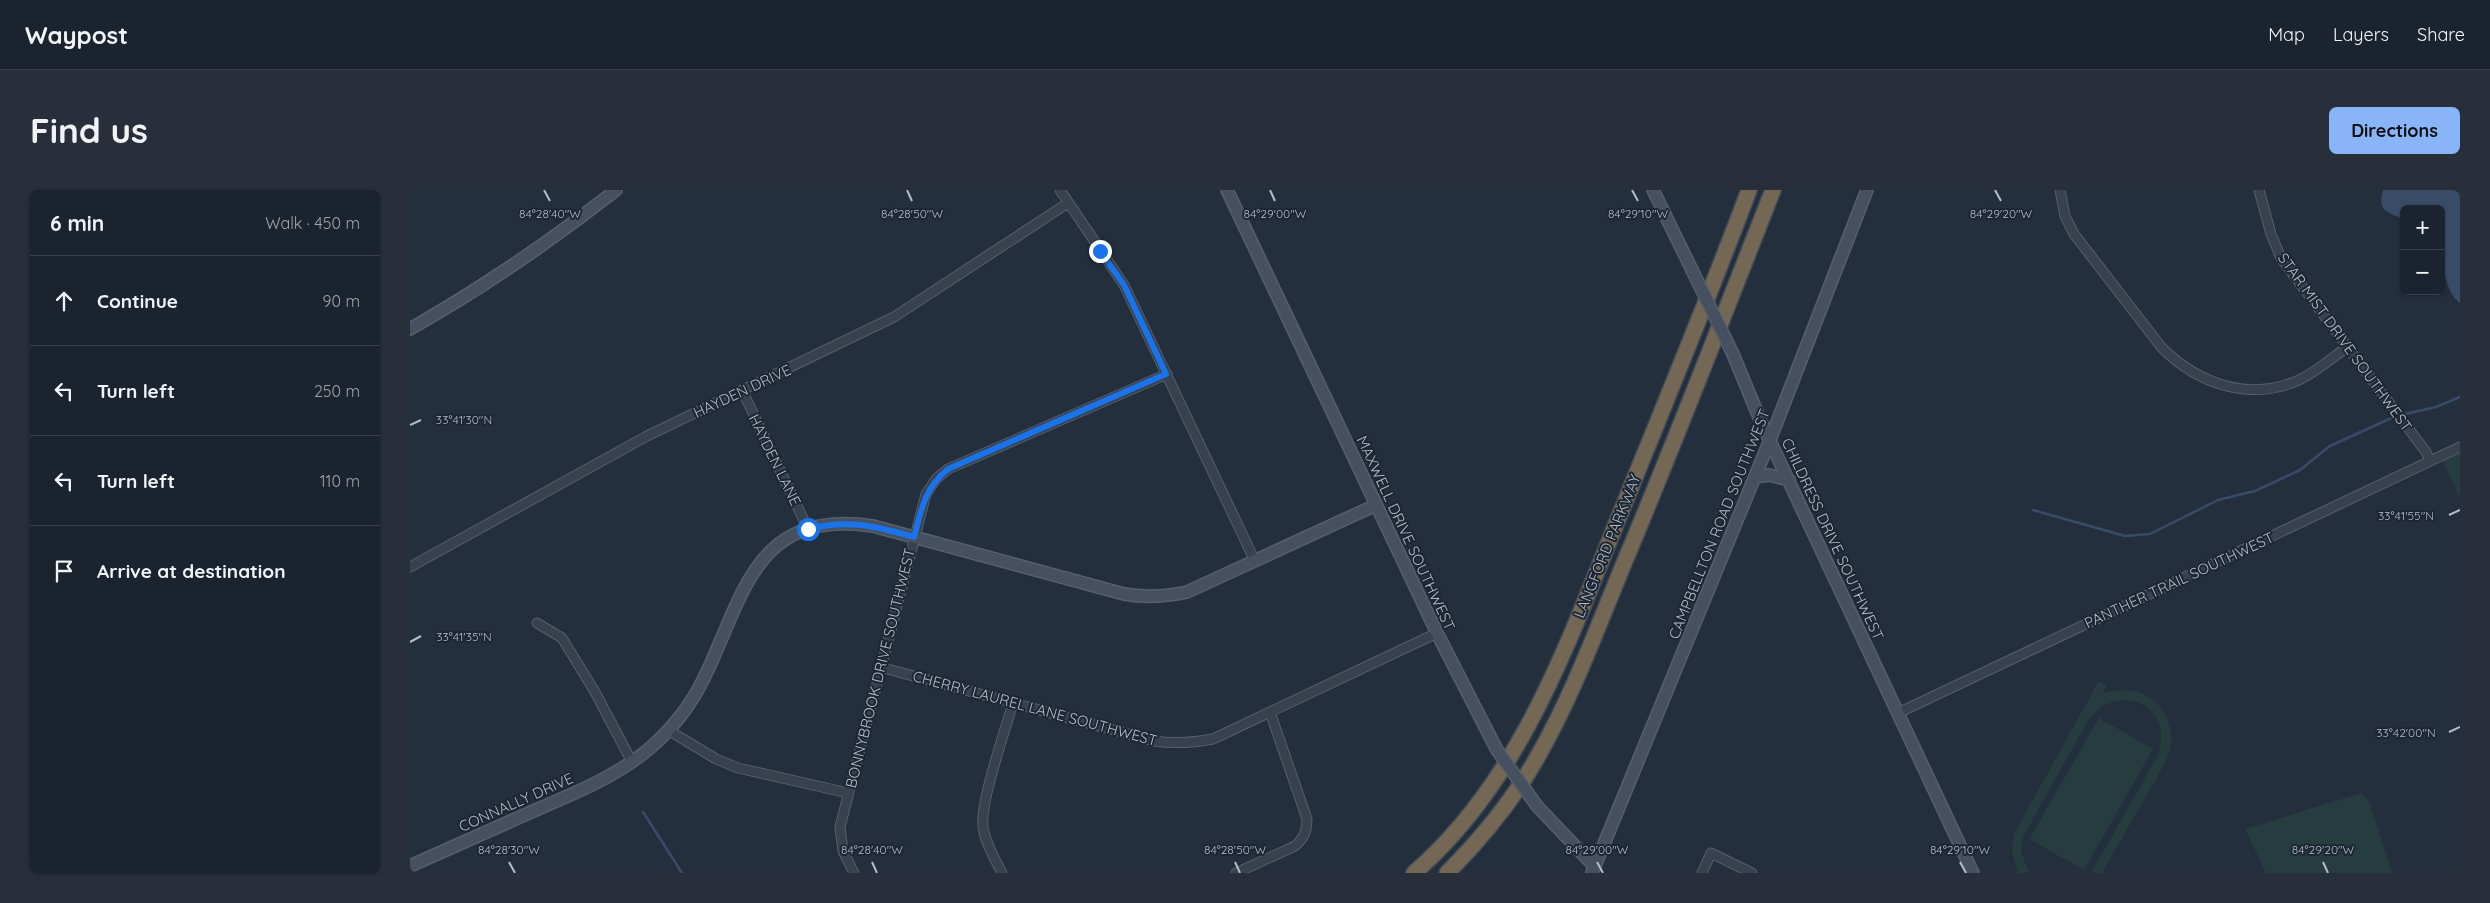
<!DOCTYPE html>
<html lang="en">
<head>
<meta charset="utf-8">
<style>
	body { margin:0; font-family:Quicksand,sans-serif; background:#282f3a; color:#f1f3f6 }
	.controls { position:absolute; right:15px; top:15px; display:grid; overflow:hidden; border-radius:8px; box-shadow:0 1px 4px #0004 }
	.controls button { width:45px; height:45px; display:grid; place-items:center; padding:0; border:0; border-bottom:1px solid #39404a; background:#1b232e; color:#f1f3f6; font:25px sans-serif }
	.stop { position:absolute; width:15px; height:15px; margin:-11px; border:4px solid #1a73e8; border-radius:50%; background:#fff }
	.stop.end { background:#1a73e8; border-color:#fff; box-shadow:0 1px 5px #0008 }
	.list { margin:0; padding:0; list-style:none }
	h2 { display:flex; justify-content:space-between; align-items:center; height:65px; margin:0; padding:0 20px; font-size:21px }
	h2 small { font-size:16px; font-weight:400; color:#a0a4aa }
	.list li { display:grid; grid-template-columns:32px 1fr auto; gap:15px; align-items:center; box-sizing:border-box; height:90px; padding:0 20px; border-top:1px solid #39404a }
	.list b { display:block; font-size:19px; white-space:nowrap }
	.list em { font-size:16px; font-style:normal; color:#a0a4aa }
	.icon { flex:none; width:28px; height:28px; fill:none; stroke:currentColor; stroke-width:2; stroke-linecap:round; stroke-linejoin:round }
	.map { position:relative; flex:none; width:2050px; height:683px; overflow:hidden; border-radius:8px }
	header { display:flex; align-items:center; gap:30px; box-sizing:border-box; height:70px; padding:0 25px; background:#1b232e; border-bottom:1px solid #39404a }
	header strong { font-size:24px }
	nav { display:flex; gap:28px; margin-inline-start:auto; font-size:18px }
	.intro { display:flex; align-items:center; justify-content:space-between; box-sizing:border-box; height:120px; padding:0 30px }
	h1 { margin:0; font-size:35px }
	.button { padding:12px 22px; border-radius:8px; background:#8ab4f8; color:#111; font-size:18px; font-weight:700 }
	main { display:flex; gap:30px; padding:0 30px }
	aside { flex:1; background:#1b232e; border-radius:8px; box-shadow:0 1px 4px #0004 }
	.map>svg:first-child { display:block }
</style>
</head>
<body>
<header>
<strong>Waypost</strong>
<nav><a>Map</a><a>Layers</a><a>Share</a></nav>
</header>
<div class="intro"><h1>Find us</h1><a class="button">Directions</a></div>
<main>
<aside>
<h2>6 min<small>Walk · 450 m</small></h2>
<ul class="list">
<li><svg class="icon" aria-label="ahead" viewBox="0 0 24 24"><path d="M12 20V5M6 11l6-6 6 6"/></svg><div><b>Continue</b></div><em>90 m</em></li>
<li><svg class="icon" aria-label="left" viewBox="0 0 24 24"><path d="M17 20v-9H6M10 6l-5 5 5 5"/></svg><div><b>Turn left</b></div><em>250 m</em></li>
<li><svg class="icon" aria-label="left" viewBox="0 0 24 24"><path d="M17 20v-9H6M10 6l-5 5 5 5"/></svg><div><b>Turn left</b></div><em>110 m</em></li>
<li><svg class="icon" aria-label="arrive" viewBox="0 0 24 24"><path d="M6 21V4h12l-3 4 3 4H6"/></svg><div><b>Arrive at destination</b></div></li>
</ul>
</aside>
<div class="map">
<svg width="2050" height="683" viewBox="0 0 2050 683">
	<rect width="100%" height="100%" fill="#242f3e"/>
	<path fill="#263c3f" d="M 2050,259 L 2050,308 L 2031,268 Z
		M 1689,491 L 1697,496 L 1692,504 C 1710,498 1727,498 1743,510 C 1756,520 1763,538 1761,554 C 1758,572 1746,588 1738,603 C 1723,629 1707,656 1692,683 L 1681,683 L 1747,567 C 1767,518 1711,488 1678,530 L 1613,647 L 1611,662 L 1619,683 L 1608,683 L 1602,663 L 1604,644 Z
		M 1689,528 L 1743,559 L 1674,680 L 1619,649 Z
		M 1951,603 L 1959,611 L 1982,683 L 1856,683 L 1835,639 Z"/>
	<path fill="#394c67" d="M 1973,0 L 2050,0 L 2050,113 C 2028,97 2031,43 2031,19 L 1994,19 L 1994,30 C 1978,21 1967,23 1973,0 Z"/>
	<g fill="none" stroke-linecap="round" stroke-linejoin="round">
		<path stroke="#394c67" stroke-width="2.5" d="M 1991,225 L 2026,217 L 2050,207
			M 1623,320 L 1715,346 L 1740,344 L 1808,310 L 1845,301 L 1890,280 L 1920,256 L 1986,226
			M 233,622 L 272,683"/>
		<defs>
			<path id="street" d="M 650,0 L 714,95 L 845,371
				M 1650,0 L 1655,26 L 1664,44 L 1752,158 C 1789,194 1839,212 1889,190 C 1906,182 1921,169 1937,157
				M 1849,0 L 1861,44 L 1871,68 L 2016,262 L 2020,271
				M 332,200 L 398,339
				M 0,377 L 237,246 L 484,127 L 658,13
				M 127,433 L 152,448 L 185,502 L 222,572
				M 470,477 L 744,551 C 765,554 782,553 803,549 L 1027,443
				M 1488,523 L 2050,257
				M 258,540 L 306,569 L 328,578 L 438,603
				M 444,683 L 433,661 L 430,637 L 516,304 L 526,289 L 538,279 L 757,184
				M 592,683 C 585,669 575,653 573,637 C 570,612 595,541 603,513
				M 826,683 L 885,656 C 894,648 897,641 897,629 L 860,522
				M 1292,683 L 1301,663 L 1342,683"/>
			<path id="secondary" d="M 817,0 L 1027,443 L 1087,560
				M 1243,0 L 1284,84
				M 0,139 C 72,98 141,51 206,0
				M 1323,164 L 1351,232 L 1563,683
				M 1345,287 L 1359,285 L 1379,290
				M 1127,616 L 1185,677
				M 0,676 C 43,657 85,638 128,619 C 167,602 207,586 240,558 C 261,540 281,515 293,490 C 334,408 343,318 463,336 L 714,404 C 736,408 754,407 777,402 L 966,315
				M 1182,683 L 1360,250 L 1457,0"/>
			<path id="highway" d="M 1004,683 C 1115,587 1161,443 1215,312 C 1257,208 1300,105 1339,0
				M 1037,683 C 1072,648 1104,609 1128,566 C 1164,503 1189,433 1217,366 C 1268,245 1315,122 1363,0"/>
		</defs>
		<use href="#street" stroke="#565f6c" stroke-width="11"/>
		<use href="#secondary" stroke="#565f6c" stroke-width="14"/>
		<use href="#highway" stroke="#434c59" stroke-width="18"/>
		<use href="#street" stroke="#38414e" stroke-width="9"/>
		<use href="#secondary" stroke="#465061" stroke-width="11"/>
		<use href="#highway" stroke="#746855" stroke-width="15"/>
		<defs>
			<path id="secondary-bridge" d="M 1284,84 L 1323,164
				M 1087,560 L 1127,616"/>
		</defs>
		<use href="#secondary-bridge" stroke="#565f6c" stroke-width="14" stroke-linecap="butt"/>
		<use href="#secondary-bridge" stroke="#465061" stroke-width="11"/>
	</g>
	<g fill="none" stroke-linecap="round" stroke-linejoin="round">
		<path stroke="#1a73e8" stroke-width="6" d="M 398,339 C 439,329 464,336 504,347 C 512,318 514,299 538,279 L 756,184 L 714,95 L 690,61"/>
	</g>
	<path fill="none" stroke="#b4bcc9" stroke-width="2" d="M 134,0 L 140,11M 497,0 L 502,11M 860,0 L 865,11M 1222,0 L 1228,11M 1585,0 L 1591,11M 0,235 L 11,230M 2039,325 L 2050,320M 0,452 L 11,446M 2039,542 L 2050,537M 99,672 L 105,683M 462,672 L 467,683M 825,672 L 830,683M 1187,672 L 1193,683M 1550,672 L 1556,683M 1913,672 L 1918,683"/>
	<g text-anchor="middle" dominant-baseline="central" stroke-width="4" stroke-linejoin="round" paint-order="stroke">
		<g font-size="15" fill="#b4bcc9" stroke="#1d2633">
			<text transform="translate(1935 152) rotate(54)">STAR MIST DRIVE SOUTHWEST</text>
			<text transform="translate(332 201) rotate(-25)">HAYDEN DRIVE</text>
			<text transform="translate(365 270) rotate(64)">HAYDEN LANE</text>
			<text transform="translate(1309 334) rotate(-68)">CAMPBELLTON ROAD SOUTHWEST</text>
			<text transform="translate(996 343) rotate(65)">MAXWELL DRIVE SOUTHWEST</text>
			<text transform="translate(1423 349) rotate(65)">CHILDRESS DRIVE SOUTHWEST</text>
			<text transform="translate(1197 356) rotate(-68)">LANGFORD PARKWAY</text>
			<text transform="translate(1769 390) rotate(-25)">PANTHER TRAIL SOUTHWEST</text>
			<text transform="translate(470 478) rotate(-76)">BONNYBROOK DRIVE SOUTHWEST</text>
			<text transform="translate(625 518) rotate(15)">CHERRY LAUREL LANE SOUTHWEST</text>
			<text transform="translate(106 612) rotate(-24)">CONNALLY DRIVE</text>
		</g>
	</g>
	<g font-size="12" text-anchor="middle" fill="#b4bcc9" stroke="#1d2633" stroke-width="4" stroke-linejoin="round" paint-order="stroke">
		<text x="140" y="28">84°28'40"W</text>
		<text x="502" y="28">84°28'50"W</text>
		<text x="865" y="28">84°29'00"W</text>
		<text x="1228" y="28">84°29'10"W</text>
		<text x="1591" y="28">84°29'20"W</text>
		<text x="54" y="234">33°41'30"N</text>
		<text x="1996" y="330">33°41'55"N</text>
		<text x="54" y="451">33°41'35"N</text>
		<text x="1996" y="547">33°42'00"N</text>
		<text x="99" y="664">84°28'30"W</text>
		<text x="462" y="664">84°28'40"W</text>
		<text x="825" y="664">84°28'50"W</text>
		<text x="1187" y="664">84°29'00"W</text>
		<text x="1550" y="664">84°29'10"W</text>
		<text x="1913" y="664">84°29'20"W</text>
	</g>
</svg>
<div class="controls">
<button>+</button>
<button>−</button>
</div>
<div class="stop" style="left:398px;top:339px"></div>
<div class="stop end" style="left:690px;top:61px"></div>
</div>
</main>
</body>
</html>
